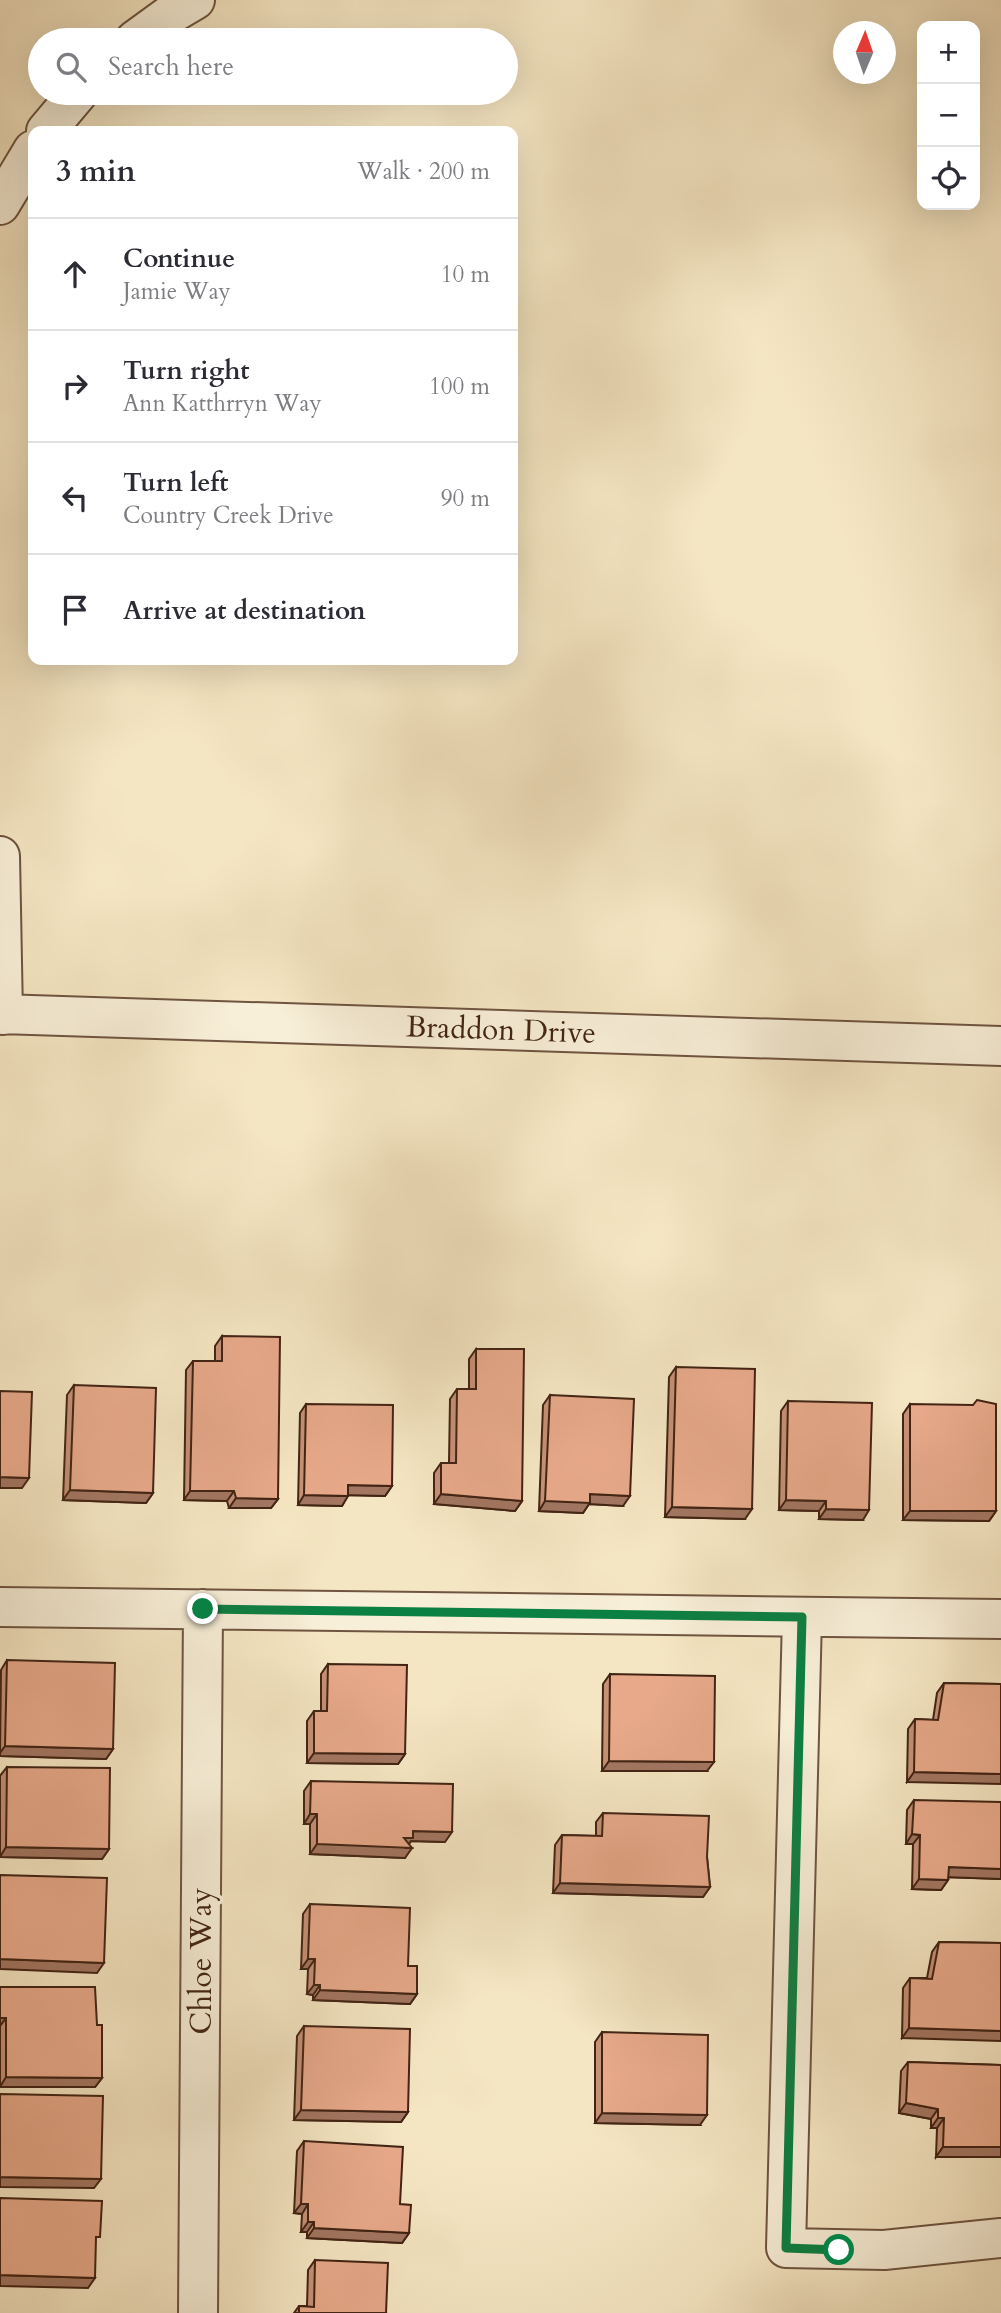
<!DOCTYPE html>
<html lang="en">
<head>
<meta charset="utf-8">
<style>
	body { margin:0; font-family:Cardo,serif; background:#f7f7f7; color:#2b2b33 }
	.controls { position:absolute; right:21px; top:21px; display:grid; overflow:hidden; border-radius:14px; box-shadow:0 7px 28px #0002 }
	.controls button { width:63px; height:63px; display:grid; place-items:center; padding:0; border:0; border-bottom:2px solid #e1e1e2; background:#fff; color:#2b2b33; font:35px sans-serif }
	.compass { position:absolute; left:833px; top:21px; width:63px; height:63px; border-radius:50%; background:#fff; box-shadow:0 7px 28px #0002; rotate:2deg }
	.stop { position:absolute; width:21px; height:21px; margin:-16px; border:5px solid #0b8043; border-radius:50%; background:#fff }
	.stop.end { background:#0b8043; border-color:#fff; box-shadow:0 2px 7px #0008 }
	.list { margin:0; padding:0; list-style:none }
	h2 { display:flex; justify-content:space-between; align-items:center; height:91px; margin:0; padding:0 28px; font-size:30px }
	h2 small { font-size:23px; font-weight:400; color:#7c7c81 }
	.list li { display:grid; grid-template-columns:46px 1fr auto; gap:21px; align-items:center; box-sizing:border-box; height:112px; padding:0 28px; border-top:2px solid #e1e1e2 }
	.list b { display:block; font-size:26px; white-space:nowrap }
	.list p { margin:0; font-size:23px; white-space:nowrap; color:#7c7c81 }
	.list em { font-size:23px; font-style:normal; color:#7c7c81 }
	.icon { flex:none; width:38px; height:38px; fill:none; stroke:currentColor; stroke-width:2; stroke-linecap:round; stroke-linejoin:round }
	.map { position:relative; flex:none; width:1001px; height:2313px; overflow:hidden }
	.search { position:absolute; background:#fff; box-shadow:0 7px 28px #0002; left:28px; top:28px; width:490px; height:77px; display:flex; align-items:center; gap:18px; box-sizing:border-box; padding:0 24px; border-radius:38px; color:#7c7c81; font-size:26px }
	.panel { position:absolute; background:#fff; box-shadow:0 7px 28px #0002; left:28px; top:126px; width:490px; height:539px; border-radius:14px }
	.map>svg:first-child { display:block }
</style>
</head>
<body>
<div class="map">
<svg width="1001" height="2313" viewBox="0 0 1001 2313">
	<rect width="100%" height="100%" fill="#f5e6c3"/>
	<filter id="stains"><feTurbulence type="fractalNoise" baseFrequency=".00286" numOctaves="4"/><feColorMatrix values="0 0 0 0 .2 0 0 0 0 .09 0 0 0 0 .02 0 0 0 .5 -.17"/></filter>
	<radialGradient id="worn" r=".72"><stop offset=".6" stop-color="#630" stop-opacity="0"/><stop offset="1" stop-color="#630" stop-opacity=".3"/></radialGradient>
	<g fill="none" stroke-linecap="round" stroke-linejoin="round">
		<defs>
			<path id="minor" d="M 135,40 L 168,16 L 195,0
				M 46,131 L 78,93
				M 0,205 L 33,150
				M 0,856 L 3,1015
				M 0,1014 L 1001,1046
				M 0,1607 L 1001,1619
				M 802,1617 L 786,2248 L 884,2250 L 1001,2238
				M 198,2313 L 203,1609"/>
		</defs>
		<use href="#minor" stroke="#6f5440" stroke-width="42"/>
		<use href="#minor" stroke="#f8efd8" stroke-width="38"/>
	</g>
	<path fill="#c79177" stroke="#422414" stroke-width="2" d="M 222,1336 L 278,1499 L 271,1508 L 229,1508 L 227,1501 L 184,1500 L 186,1370 L 193,1361 L 215,1361 L 215,1346 Z
		M 476,1349 L 522,1501 L 515,1511 L 434,1504 L 434,1473 L 441,1463 L 449,1463 L 450,1399 L 457,1389 L 469,1389 L 469,1359 Z
		M 676,1367 L 745,1519 L 665,1517 L 669,1377 Z
		M 74,1385 L 153,1493 L 146,1503 L 63,1500 L 67,1395 Z
		M 550,1395 L 623,1506 L 589,1504 L 583,1513 L 539,1511 L 543,1405 Z
		M 788,1401 L 863,1520 L 819,1519 L 819,1511 L 779,1510 L 781,1411 Z
		M 306,1404 L 392,1486 L 385,1496 L 348,1495 L 342,1506 L 298,1505 L 300,1413 Z
		M 910,1404 L 996,1511 L 989,1521 L 903,1520 L 903,1414 Z
		M 7,1660 L 113,1749 L 106,1759 L 0,1756 L 1,1670 Z
		M 328,1664 L 405,1754 L 398,1764 L 307,1763 L 307,1721 L 314,1711 L 321,1711 L 321,1674 Z
		M 610,1674 L 707,1771 L 602,1771 L 603,1684 Z
		M 944,1683 L 1001,1684 L 907,1782 L 908,1729 L 915,1719 L 933,1720 L 937,1693 Z
		M 7,1767 L 109,1849 L 102,1859 L 0,1857 L 0,1776 Z
		M 311,1781 L 445,1842 L 411,1841 L 409,1844 L 405,1858 L 310,1854 L 310,1824 L 304,1824 L 304,1791 Z
		M 914,1800 L 1001,1879 L 948,1877 L 948,1880 L 941,1890 L 912,1889 L 913,1844 L 906,1844 L 907,1810 Z
		M 603,1813 L 707,1857 L 710,1887 L 703,1897 L 553,1893 L 555,1845 L 562,1835 L 596,1836 L 596,1822 Z
		M 310,1904 L 408,1966 L 417,1994 L 410,2004 L 313,2000 L 313,1995 L 307,1994 L 308,1969 L 301,1969 L 303,1914 Z
		M 939,1942 L 1001,1943 L 902,2038 L 903,1988 L 910,1978 L 927,1978 L 932,1952 Z
		M 0,1987 L 97,2025 L 102,2078 L 95,2087 L 0,2087 Z
		M 304,2026 L 408,2112 L 401,2122 L 294,2120 L 297,2036 Z
		M 602,2032 L 700,2125 L 595,2123 L 595,2042 Z
		M 908,2062 L 1001,2065 L 936,2157 L 937,2128 L 931,2128 L 931,2119 L 899,2113 L 901,2071 Z
		M 304,2141 L 400,2204 L 409,2233 L 402,2243 L 307,2238 L 307,2232 L 301,2232 L 302,2214 L 294,2213 L 297,2151 Z
		M 315,2260 L 386,2313 L 294,2313 L 299,2306 L 307,2306 L 308,2270 Z"/>
	<path fill="#a27661" stroke="#422414" stroke-width="2" d="M 0,1477 L 29,1478 L 22,1488 L 0,1488 Z
		M 348,1485 L 392,1486 L 385,1496 L 341,1495 Z
		M 70,1490 L 153,1493 L 146,1503 L 63,1500 Z
		M 190,1491 L 234,1491 L 227,1501 L 184,1500 Z
		M 441,1494 L 522,1501 L 515,1511 L 434,1504 Z
		M 590,1494 L 630,1496 L 623,1506 L 589,1504 L 583,1513 L 539,1511 L 545,1501 Z
		M 304,1495 L 348,1496 L 342,1506 L 298,1505 Z
		M 236,1498 L 278,1499 L 271,1508 L 229,1508 Z
		M 786,1500 L 826,1501 L 819,1511 L 779,1510 Z
		M 672,1507 L 752,1509 L 745,1519 L 665,1517 Z
		M 826,1509 L 869,1510 L 863,1520 L 819,1519 Z
		M 910,1511 L 996,1511 L 989,1521 L 903,1520 Z
		M 5,1746 L 113,1749 L 106,1759 L 0,1756 L 0,1753 Z
		M 314,1753 L 405,1754 L 398,1764 L 307,1763 Z
		M 609,1761 L 714,1762 L 707,1771 L 602,1771 Z
		M 914,1772 L 1001,1774 L 1001,1784 L 907,1782 Z
		M 310,1814 L 317,1814 L 310,1824 L 304,1824 Z
		M 413,1831 L 452,1832 L 445,1842 L 411,1841 L 406,1848 L 412,1848 L 405,1858 L 310,1854 L 317,1844 L 404,1838 Z
		M 912,1834 L 920,1835 L 913,1844 L 906,1844 Z
		M 6,1847 L 109,1849 L 102,1859 L 0,1857 Z
		M 949,1867 L 1001,1869 L 1001,1879 L 942,1877 Z
		M 919,1879 L 948,1880 L 941,1890 L 912,1889 Z
		M 560,1883 L 710,1887 L 703,1897 L 553,1893 Z
		M 0,1959 L 104,1963 L 97,1973 L 0,1969 Z
		M 308,1959 L 315,1959 L 308,1969 L 301,1969 Z
		M 314,1985 L 320,1985 L 313,1995 L 307,1994 Z
		M 320,1990 L 417,1994 L 410,2004 L 313,2000 Z
		M 0,2018 L 6,2018 L 0,2026 Z
		M 909,2028 L 1001,2031 L 1001,2041 L 902,2038 Z
		M 6,2077 L 102,2078 L 95,2087 L 0,2087 Z
		M 906,2103 L 938,2109 L 931,2119 L 899,2113 Z
		M 301,2110 L 408,2112 L 401,2122 L 294,2120 Z
		M 602,2113 L 707,2115 L 700,2125 L 595,2123 Z
		M 938,2118 L 944,2118 L 937,2128 L 931,2128 Z
		M 943,2147 L 1001,2147 L 1001,2157 L 936,2157 Z
		M 0,2177 L 101,2179 L 94,2188 L 0,2187 Z
		M 301,2204 L 308,2204 L 302,2214 L 294,2213 Z
		M 308,2222 L 314,2222 L 307,2232 L 301,2232 Z
		M 314,2228 L 409,2233 L 402,2243 L 307,2238 Z
		M 0,2275 L 95,2278 L 88,2288 L 0,2286 Z"/>
	<path fill="#e7a98a" stroke="#422414" stroke-width="2" d="M 222,1336 L 280,1337 L 278,1499 L 236,1498 L 234,1491 L 190,1491 L 193,1361 L 222,1361 Z
		M 476,1349 L 524,1349 L 522,1501 L 441,1494 L 441,1463 L 456,1463 L 457,1389 L 476,1389 Z
		M 676,1367 L 755,1369 L 752,1509 L 672,1507 Z
		M 74,1385 L 156,1388 L 153,1493 L 70,1490 Z
		M 0,1391 L 32,1392 L 29,1478 L 0,1477 Z
		M 550,1395 L 634,1399 L 630,1496 L 590,1494 L 590,1503 L 545,1501 Z
		M 977,1400 L 996,1404 L 996,1511 L 910,1511 L 910,1404 L 973,1405 Z
		M 788,1401 L 872,1403 L 869,1510 L 826,1509 L 826,1501 L 786,1500 Z
		M 306,1404 L 393,1405 L 392,1486 L 348,1485 L 348,1496 L 304,1495 Z
		M 7,1660 L 115,1663 L 113,1749 L 5,1746 Z
		M 328,1664 L 407,1665 L 405,1754 L 314,1753 L 314,1711 L 327,1711 Z
		M 610,1674 L 715,1676 L 714,1762 L 609,1761 Z
		M 944,1683 L 1001,1684 L 1001,1774 L 914,1772 L 915,1719 L 938,1720 Z
		M 7,1767 L 110,1768 L 109,1849 L 6,1847 Z
		M 311,1781 L 453,1784 L 452,1832 L 413,1831 L 413,1838 L 404,1838 L 412,1848 L 317,1844 L 317,1814 L 310,1814 Z
		M 914,1800 L 1001,1802 L 1001,1869 L 949,1867 L 948,1880 L 919,1879 L 920,1835 L 912,1834 Z
		M 603,1813 L 709,1816 L 707,1857 L 710,1887 L 560,1883 L 562,1835 L 602,1836 Z
		M 0,1875 L 107,1878 L 104,1963 L 0,1959 Z
		M 310,1904 L 410,1908 L 408,1966 L 417,1966 L 417,1994 L 320,1990 L 320,1985 L 314,1985 L 315,1959 L 308,1959 Z
		M 939,1942 L 1001,1943 L 1001,2031 L 909,2028 L 910,1978 L 932,1979 Z
		M 0,1987 L 95,1987 L 97,2025 L 102,2025 L 102,2078 L 6,2077 L 6,2018 L 0,2018 Z
		M 304,2026 L 410,2029 L 408,2112 L 301,2110 Z
		M 602,2032 L 708,2035 L 707,2115 L 602,2113 Z
		M 908,2062 L 1001,2065 L 1001,2147 L 943,2147 L 944,2118 L 938,2118 L 938,2109 L 906,2103 Z
		M 0,2094 L 103,2096 L 101,2179 L 0,2177 Z
		M 304,2141 L 403,2147 L 400,2204 L 411,2205 L 409,2233 L 314,2228 L 314,2222 L 308,2222 L 308,2204 L 301,2204 Z
		M 0,2198 L 102,2201 L 100,2237 L 96,2237 L 95,2278 L 0,2275 Z
		M 315,2260 L 388,2263 L 386,2313 L 299,2313 L 299,2306 L 314,2307 Z"/>
	<g fill="none" stroke-linecap="round" stroke-linejoin="round">
		<path stroke="#0b8043" stroke-width="9" d="M 203,1609 L 802,1617 L 786,2248 L 839,2250"/>
	</g>
	<g text-anchor="middle" dominant-baseline="central" stroke-width="7" stroke-linejoin="round" paint-order="stroke">
		<g font-size="30" fill="#422414" stroke="#f8efd8">
			<text transform="translate(501 1030) rotate(2)">Braddon Drive</text>
			<text transform="translate(201 1961) rotate(-90)">Chloe Way</text>
		</g>
	</g>
	<rect width="100%" height="100%" filter="url(#stains)"/>
	<rect width="100%" height="100%" fill="url(#worn)"/>
</svg>
<div class="controls">
<button>+</button>
<button>−</button>
<button><svg class="icon" aria-label="locate" viewBox="0 0 24 24"><circle cx="12" cy="12" r="6"/><path d="M12 2v4M12 18v4M2 12h4M18 12h4"/></svg></button>
</div>
<svg class="compass" viewBox="-18 -18 36 36"><path d="M0-13l5 13h-10z" fill="#e53935"/><path d="M0 13l5-13h-10z" fill="#7c7c81"/></svg>
<div class="stop" style="left:839px;top:2250px"></div>
<div class="stop end" style="left:203px;top:1609px"></div>
<div class="search"><svg class="icon" aria-label="search" viewBox="0 0 24 24"><circle cx="10" cy="10" r="6"/><path d="M15 15l6 6"/></svg>Search here</div>
<section class="panel">
<h2>3 min<small>Walk · 200 m</small></h2>
<ul class="list">
<li><svg class="icon" aria-label="ahead" viewBox="0 0 24 24"><path d="M12 20V5M6 11l6-6 6 6"/></svg><div><b>Continue</b><p>Jamie Way</p></div><em>10 m</em></li>
<li><svg class="icon" aria-label="right" viewBox="0 0 24 24"><path d="M7 20v-9h11M14 6l5 5-5 5"/></svg><div><b>Turn right</b><p>Ann Katthrryn Way</p></div><em>100 m</em></li>
<li><svg class="icon" aria-label="left" viewBox="0 0 24 24"><path d="M17 20v-9H6M10 6l-5 5 5 5"/></svg><div><b>Turn left</b><p>Country Creek Drive</p></div><em>90 m</em></li>
<li><svg class="icon" aria-label="arrive" viewBox="0 0 24 24"><path d="M6 21V4h12l-3 4 3 4H6"/></svg><div><b>Arrive at destination</b></div></li>
</ul>
</section>
</div>
</body>
</html>
